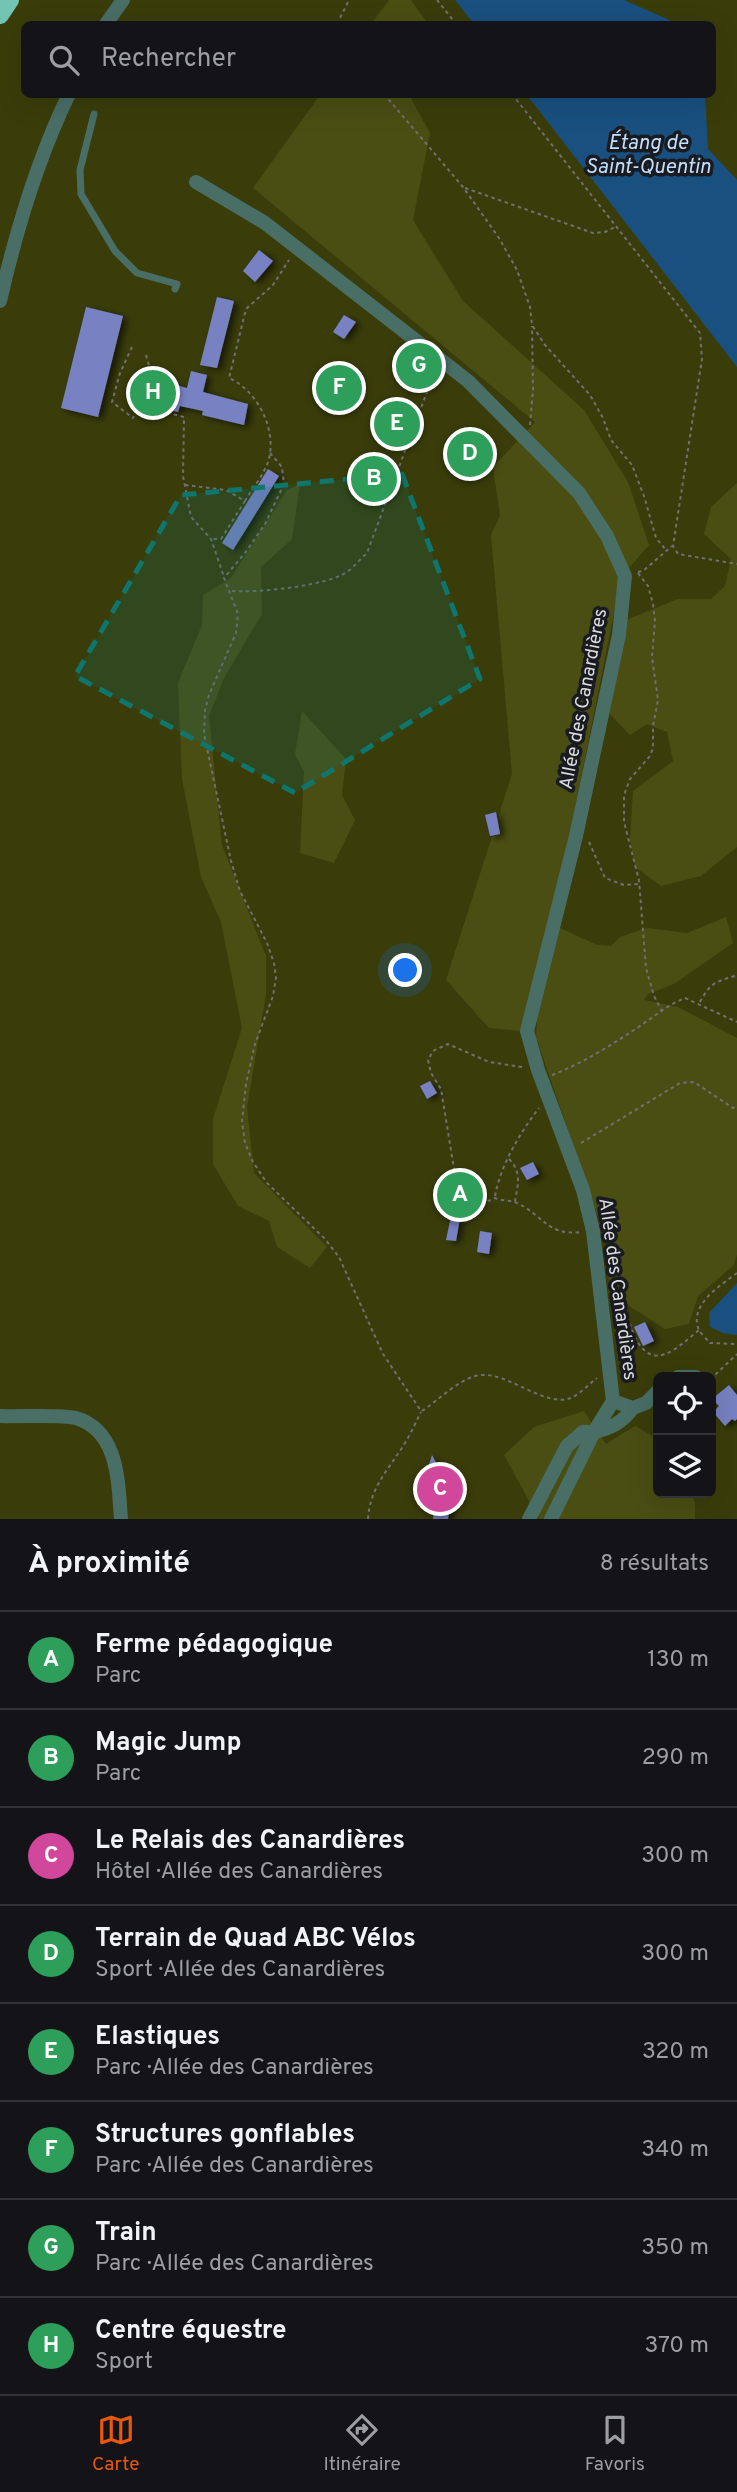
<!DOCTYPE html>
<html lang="fr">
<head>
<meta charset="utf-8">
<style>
	body { margin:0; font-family:Overpass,sans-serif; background:#212125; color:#f1f3f6 }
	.controls { position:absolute; right:21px; bottom:21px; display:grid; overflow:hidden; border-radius:10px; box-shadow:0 7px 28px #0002 }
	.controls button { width:63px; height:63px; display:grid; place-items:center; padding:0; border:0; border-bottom:2px solid #333337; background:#141418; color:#f1f3f6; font:35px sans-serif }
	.you { position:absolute; left:406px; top:971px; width:24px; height:24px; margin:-18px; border:5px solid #fff; border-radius:50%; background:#1a73e8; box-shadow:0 0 0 10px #1a73e833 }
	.badge { display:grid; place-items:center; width:46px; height:46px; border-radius:50%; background:#ea580c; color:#fff; font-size:23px; font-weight:700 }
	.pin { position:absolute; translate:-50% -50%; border:4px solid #fff; box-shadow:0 2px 7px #0006 }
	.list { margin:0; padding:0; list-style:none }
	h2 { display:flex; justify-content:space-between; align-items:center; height:91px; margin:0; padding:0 28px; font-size:30px }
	h2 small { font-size:23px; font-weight:400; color:#9d9ea2 }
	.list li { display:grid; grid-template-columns:46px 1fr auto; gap:21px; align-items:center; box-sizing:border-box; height:98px; padding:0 28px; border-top:2px solid #333337 }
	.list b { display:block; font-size:26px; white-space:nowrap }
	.list p { margin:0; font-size:23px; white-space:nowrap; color:#9d9ea2 }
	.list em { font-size:23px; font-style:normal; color:#9d9ea2 }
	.icon { flex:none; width:38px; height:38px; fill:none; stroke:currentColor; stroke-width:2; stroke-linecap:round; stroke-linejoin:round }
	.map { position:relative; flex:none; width:737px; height:1519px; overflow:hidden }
	.search { position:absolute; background:#141418; box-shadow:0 7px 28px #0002; left:21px; right:21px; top:21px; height:77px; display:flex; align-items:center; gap:18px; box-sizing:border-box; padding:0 24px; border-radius:10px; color:#9d9ea2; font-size:26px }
	.sheet { height:875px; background:#141418 }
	nav { display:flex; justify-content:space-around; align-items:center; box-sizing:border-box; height:98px; border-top:2px solid #333337; background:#141418; font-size:19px; color:#9d9ea2 }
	nav a { display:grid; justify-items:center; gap:4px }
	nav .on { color:#ea580c }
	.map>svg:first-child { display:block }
</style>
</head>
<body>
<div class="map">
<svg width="737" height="1519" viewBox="0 0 737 1519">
	<defs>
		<filter id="shadow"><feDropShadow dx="4.5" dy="2.5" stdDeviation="3.5" flood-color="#0009"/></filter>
	</defs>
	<rect width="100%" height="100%" fill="#1a1b20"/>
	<path fill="#3a3d0a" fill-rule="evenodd" d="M 14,0 L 737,0 L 737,1519 L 0,1519 L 0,16 ZM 24,24 L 712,24 L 712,94 L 24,94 ZM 658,1377 L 711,1377 L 711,1493 L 658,1493 Z"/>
	<path fill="#4a4e13" d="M 389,0 L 411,0 L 428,24 L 371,24 Z
		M 320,95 L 409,95 L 430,133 L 413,220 L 463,301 L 584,410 L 628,482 L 649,545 L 621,577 L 566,854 L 521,1031 L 489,1028 L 446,980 L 512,774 L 491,535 L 500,516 L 493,467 L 535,422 L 253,188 Z
		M 737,483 L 737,847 L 701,876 L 661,886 L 635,867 L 630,839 L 633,791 L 673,761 L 667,732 L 647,724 L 630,735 L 609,713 L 626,620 L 678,599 L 711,599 L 725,586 L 731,559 L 704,534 L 711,507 Z
		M 300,484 L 292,539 L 261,567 L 262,614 L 224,678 L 209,716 L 222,845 L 266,956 L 266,994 L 247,1107 L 254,1173 L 327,1247 L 310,1268 L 277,1247 L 269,1221 L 238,1206 L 213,1164 L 213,1119 L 242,1028 L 221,922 L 201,877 L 182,779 L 178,683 L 202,625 L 203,595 L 231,578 L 287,490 Z
		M 302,711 L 346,759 L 342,795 L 355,820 L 334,863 L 300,853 L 304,772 L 295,754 Z
		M 726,917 L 733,943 L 674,984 L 648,994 L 644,1000 L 678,1007 L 737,1038 L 737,1255 L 733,1266 L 698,1296 L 689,1324 L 665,1329 L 609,1293 L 609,1249 L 536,1037 L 538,1008 L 558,927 L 597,945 L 611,946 L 620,937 L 647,928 L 687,933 Z
		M 584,1411 L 606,1444 L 635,1426 L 658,1439 L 658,1493 L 691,1493 L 695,1503 L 695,1519 L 539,1519 L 504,1455 L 534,1427 Z"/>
	<path fill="#195080" d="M 455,0 L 624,0 L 678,24 L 474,24 Z
		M 527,95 L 705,95 L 708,149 L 737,180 L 737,367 Z
		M 737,1283 L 737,1335 L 723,1333 L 710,1327 L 709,1313 Z"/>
	<path fill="#7881c2" filter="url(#shadow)" d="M 259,250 L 273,261 L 255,282 L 243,271 Z
		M 217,297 L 234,301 L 217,368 L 200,365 Z
		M 86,307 L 123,316 L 98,417 L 61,408 Z
		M 344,315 L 356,322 L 344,339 L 333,332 Z
		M 191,371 L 207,375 L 203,392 L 248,404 L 244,425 L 202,415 L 203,411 L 180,406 L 178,412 L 141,404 L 147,377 L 187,388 Z
		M 268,469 L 279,476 L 233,550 L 222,543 Z
		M 496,812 L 500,834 L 490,836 L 485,815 Z
		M 430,1081 L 437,1093 L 427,1099 L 420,1086 Z
		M 533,1162 L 539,1174 L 527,1180 L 520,1168 Z
		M 451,1216 L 460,1218 L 456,1241 L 446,1240 Z
		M 480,1231 L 492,1233 L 489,1254 L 477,1252 Z
		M 645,1322 L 654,1341 L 643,1346 L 634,1327 Z
		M 729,1385 L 737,1395 L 737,1419 L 735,1421 L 732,1419 L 725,1426 L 713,1412 L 719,1406 L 712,1399 Z
		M 432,1455 L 447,1484 L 450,1505 L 448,1519 L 433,1519 L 435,1494 L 426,1474 Z"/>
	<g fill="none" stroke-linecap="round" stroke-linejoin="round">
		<path stroke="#6f7074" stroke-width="2" stroke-dasharray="3.5 3.5" stroke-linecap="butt" d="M 437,0 L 456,24
			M 337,24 L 349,0
			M 384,94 L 463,187 L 499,238 L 517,270 L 530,307 L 532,325 L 545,345 L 590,395 L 603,418 L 611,440 L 632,465 L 644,496 L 656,538 L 666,550
			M 512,94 L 700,333 L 702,359 L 673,546 L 678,554 L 737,564
			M 465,188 L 593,233 L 605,232 L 615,227
			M 132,347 L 120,373 L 112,402 L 133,418 L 137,406
			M 146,355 L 150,369 L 145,377 L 137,405 L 184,417 L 183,476 L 191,517 L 211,539 L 224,577
			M 530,425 L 533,389 L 532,326
			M 270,453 L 282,467 L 284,484 L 265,524 L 245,553 L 224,578 L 238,614 L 236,633 L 209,695 L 205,710 L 204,734 L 231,861 L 240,891 L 267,943 L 274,963 L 276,978 L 273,996 L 255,1044 L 246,1084 L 242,1121 L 245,1143 L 253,1162 L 267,1183 L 325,1239 L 339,1257 L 383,1354 L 421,1411
			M 185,485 L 226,490 L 245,501 L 221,539 L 212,539
			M 245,501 C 252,489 263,476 268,462 C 278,431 258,391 229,378 L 246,309 L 273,285 L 289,260
			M 638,572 L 643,571 L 672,546
			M 638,573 L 648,586 L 653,604 L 655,621 L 652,657 L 658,700 L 653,726 L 653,748 L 650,756 L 630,779 L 624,795 L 624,822 L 639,880 L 646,968 L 654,996 L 662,1011
			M 232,591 C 257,593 326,586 347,572 C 354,567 360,559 367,553 L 434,373
			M 589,842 L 605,878 L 624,885 L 639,884
			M 700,1002 C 710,983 715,982 735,976 L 736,978
			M 522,1067 L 489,1062 L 448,1044 L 433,1051 L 428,1060 L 431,1073 L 441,1089 L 456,1181 C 466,1201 473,1209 495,1198 C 502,1201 511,1200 517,1203 C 543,1215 547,1236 581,1232
			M 552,1075 C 581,1064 608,1047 634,1030 C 651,1019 667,1005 685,998 L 737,1022
			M 581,1143 L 680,1083 L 694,1082 L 733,1108 L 737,1106
			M 509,1159 C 522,1172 518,1185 515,1201
			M 495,1196 C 501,1164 520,1133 539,1108
			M 737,1273 C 721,1285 688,1305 699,1330 C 701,1334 707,1339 710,1343 L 737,1344
			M 616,1308 C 628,1315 629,1323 634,1335 C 652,1374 676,1349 699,1330
			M 709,1377 L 715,1375 L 737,1354
			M 422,1411 C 439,1400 463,1375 482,1375 C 509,1373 546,1408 571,1398 C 580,1394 589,1384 597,1378
			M 368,1519 C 370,1487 389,1469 405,1443 C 411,1433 416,1422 421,1412"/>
		<path stroke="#496e66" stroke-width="7" d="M 94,114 L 80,170 L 81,194 L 115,251 L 137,273 L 177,284 L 175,289"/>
		<path stroke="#496e66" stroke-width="14" d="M 106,24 L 123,0
			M 196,182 L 265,223 L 468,381 L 579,493 L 607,536 L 625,576 L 619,635 L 576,836 L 527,1031 L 538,1070 L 583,1190 L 593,1231 L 613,1401
			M 0,301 C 16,231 37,160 69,94
			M 678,1377 L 696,1377
			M 633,1408 L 646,1403 L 658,1391
			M 0,1416 C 18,1417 60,1414 76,1418 C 119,1431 118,1482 121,1519
			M 529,1519 L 567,1446 L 583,1432 L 594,1432 L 613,1401 L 633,1408
			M 551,1519 L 594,1432 C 611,1429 623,1422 633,1408"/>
		<path stroke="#73c4b2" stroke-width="18" d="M 0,15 L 10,0"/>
	</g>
	<path fill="#0f766e" fill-opacity="0.2" stroke="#0f766e" stroke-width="5" stroke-dasharray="14 9" stroke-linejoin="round" d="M 402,474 L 480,679 L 295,793 L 75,676 L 181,495 Z"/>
	<g text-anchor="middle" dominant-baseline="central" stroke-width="7" stroke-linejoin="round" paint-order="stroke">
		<g font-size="19" fill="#d9dadd" stroke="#1a1b20">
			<text transform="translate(584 699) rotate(-79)">Allée des Canardières</text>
			<text transform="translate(617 1289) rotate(82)">Allée des Canardières</text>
		</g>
		<g font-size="21" font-style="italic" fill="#c1defc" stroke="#1a1b20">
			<text x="648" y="143">Étang de<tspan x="648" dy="24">Saint-Quentin</tspan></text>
		</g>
	</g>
</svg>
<div class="controls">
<button><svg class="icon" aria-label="locate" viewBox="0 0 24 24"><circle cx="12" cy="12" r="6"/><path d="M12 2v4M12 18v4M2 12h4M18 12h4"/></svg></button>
<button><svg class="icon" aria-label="layers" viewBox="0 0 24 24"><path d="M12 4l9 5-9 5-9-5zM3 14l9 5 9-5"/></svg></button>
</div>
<div class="you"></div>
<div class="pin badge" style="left:460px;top:1195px;background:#2e9e5b">A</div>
<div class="pin badge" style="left:374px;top:479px;background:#2e9e5b">B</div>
<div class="pin badge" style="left:440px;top:1489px;background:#d1479c">C</div>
<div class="pin badge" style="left:470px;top:454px;background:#2e9e5b">D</div>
<div class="pin badge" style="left:397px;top:424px;background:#2e9e5b">E</div>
<div class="pin badge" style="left:339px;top:388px;background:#2e9e5b">F</div>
<div class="pin badge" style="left:419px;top:366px;background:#2e9e5b">G</div>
<div class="pin badge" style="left:153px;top:393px;background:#2e9e5b">H</div>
<div class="search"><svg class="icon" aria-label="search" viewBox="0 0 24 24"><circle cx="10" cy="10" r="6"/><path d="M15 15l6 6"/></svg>Rechercher</div>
</div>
<section class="sheet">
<h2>À proximité<small>8 résultats</small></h2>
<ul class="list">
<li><span class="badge" style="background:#2e9e5b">A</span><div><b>Ferme pédagogique</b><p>Parc</p></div><em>130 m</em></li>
<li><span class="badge" style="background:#2e9e5b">B</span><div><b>Magic Jump</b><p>Parc</p></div><em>290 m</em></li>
<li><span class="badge" style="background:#d1479c">C</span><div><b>Le Relais des Canardières</b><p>Hôtel · Allée des Canardières</p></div><em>300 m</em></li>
<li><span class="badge" style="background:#2e9e5b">D</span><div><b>Terrain de Quad ABC Vélos</b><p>Sport · Allée des Canardières</p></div><em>300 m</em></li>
<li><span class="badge" style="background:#2e9e5b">E</span><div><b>Elastiques</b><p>Parc · Allée des Canardières</p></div><em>320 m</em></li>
<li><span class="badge" style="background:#2e9e5b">F</span><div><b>Structures gonflables</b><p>Parc · Allée des Canardières</p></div><em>340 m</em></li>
<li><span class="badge" style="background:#2e9e5b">G</span><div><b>Train</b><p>Parc · Allée des Canardières</p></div><em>350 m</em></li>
<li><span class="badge" style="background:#2e9e5b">H</span><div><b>Centre équestre</b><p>Sport</p></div><em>370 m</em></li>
</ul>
</section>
<nav>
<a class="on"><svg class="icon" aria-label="map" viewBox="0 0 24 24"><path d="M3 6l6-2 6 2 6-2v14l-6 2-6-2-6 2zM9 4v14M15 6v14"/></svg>Carte</a>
<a><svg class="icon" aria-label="directions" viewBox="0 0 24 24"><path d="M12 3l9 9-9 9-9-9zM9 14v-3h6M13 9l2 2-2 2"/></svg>Itinéraire</a>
<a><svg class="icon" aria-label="saved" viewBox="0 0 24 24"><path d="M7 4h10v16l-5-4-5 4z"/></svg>Favoris</a>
</nav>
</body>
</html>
